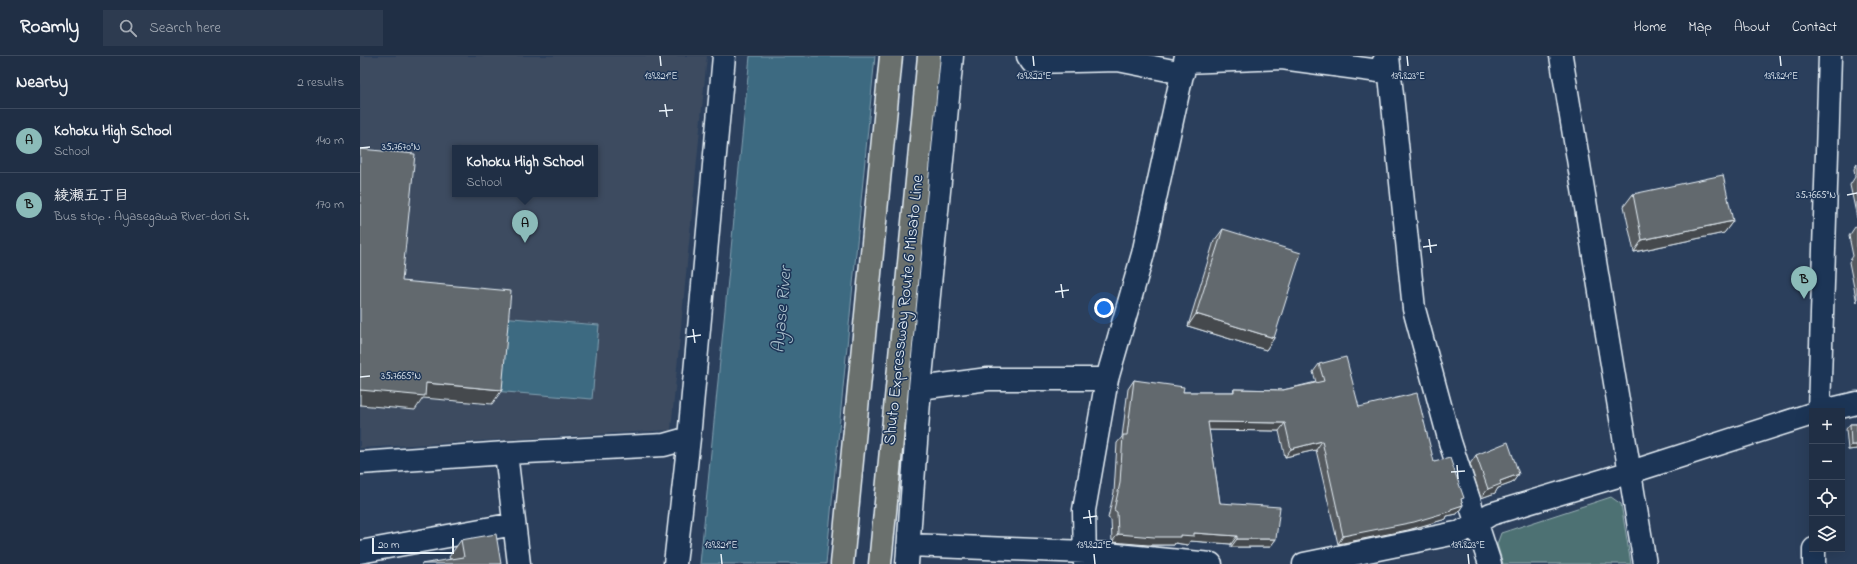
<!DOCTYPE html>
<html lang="en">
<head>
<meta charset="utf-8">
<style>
	body { margin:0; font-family:"Indie Flower","Klee One",sans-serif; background:#2d3b50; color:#f1f3f6 }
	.controls { position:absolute; right:12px; bottom:12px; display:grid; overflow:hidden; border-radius:0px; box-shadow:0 4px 16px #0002 }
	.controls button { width:36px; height:36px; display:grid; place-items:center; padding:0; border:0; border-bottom:1px solid #3d4a5e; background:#202f45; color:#f1f3f6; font:20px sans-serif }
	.scale { position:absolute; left:12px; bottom:10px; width:82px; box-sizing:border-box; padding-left:4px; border:2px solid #e8f1f8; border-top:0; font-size:11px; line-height:14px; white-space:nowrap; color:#e8f1f8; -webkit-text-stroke:3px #1d3557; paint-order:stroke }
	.you { position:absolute; left:744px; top:252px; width:14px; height:14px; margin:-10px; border:3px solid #fff; border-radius:50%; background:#1a73e8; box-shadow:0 0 0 6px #1a73e833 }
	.badge { display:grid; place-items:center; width:26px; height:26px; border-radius:50%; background:#8bbbb9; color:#111; font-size:13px; font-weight:700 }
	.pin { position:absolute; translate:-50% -33px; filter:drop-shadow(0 1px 2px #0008) }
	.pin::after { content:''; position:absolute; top:21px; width:14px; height:12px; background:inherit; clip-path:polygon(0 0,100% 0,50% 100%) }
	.popup { position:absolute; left:92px; top:89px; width:146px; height:52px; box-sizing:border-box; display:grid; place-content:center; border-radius:0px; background:#202f45; filter:drop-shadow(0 1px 3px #0005); font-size:13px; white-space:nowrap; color:#a2a9b3 }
	.popup b { font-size:15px; color:#f1f3f6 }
	.popup::after { content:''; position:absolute; left:50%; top:100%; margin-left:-8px; border:8px solid transparent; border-top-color:#202f45 }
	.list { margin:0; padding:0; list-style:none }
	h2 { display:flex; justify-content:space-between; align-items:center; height:52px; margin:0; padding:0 16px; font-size:17px }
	h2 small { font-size:13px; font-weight:400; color:#a2a9b3 }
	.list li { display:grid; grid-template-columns:26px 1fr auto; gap:12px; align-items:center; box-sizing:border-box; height:64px; padding:0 16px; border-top:1px solid #3d4a5e }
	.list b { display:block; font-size:15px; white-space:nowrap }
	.list p { margin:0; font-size:13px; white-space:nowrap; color:#a2a9b3 }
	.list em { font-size:13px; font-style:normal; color:#a2a9b3 }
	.icon { flex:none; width:22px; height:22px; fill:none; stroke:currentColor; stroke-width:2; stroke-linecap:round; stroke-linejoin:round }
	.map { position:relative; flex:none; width:1497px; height:508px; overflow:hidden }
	header { display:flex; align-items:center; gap:24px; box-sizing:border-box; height:56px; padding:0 20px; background:#202f45; border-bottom:1px solid #3d4a5e }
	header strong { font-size:19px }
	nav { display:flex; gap:22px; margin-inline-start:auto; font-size:14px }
	.search { width:280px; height:36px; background:#2d3b50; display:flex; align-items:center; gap:10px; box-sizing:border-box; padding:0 14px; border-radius:0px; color:#a2a9b3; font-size:15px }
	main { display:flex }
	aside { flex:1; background:#202f45 }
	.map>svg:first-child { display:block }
</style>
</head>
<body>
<header>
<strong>Roamly</strong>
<div class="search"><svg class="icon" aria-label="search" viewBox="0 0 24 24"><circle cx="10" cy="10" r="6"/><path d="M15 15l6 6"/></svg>Search here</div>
<nav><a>Home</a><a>Map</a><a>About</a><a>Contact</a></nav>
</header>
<main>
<aside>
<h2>Nearby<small>2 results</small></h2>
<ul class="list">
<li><span class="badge">A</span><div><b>Kohoku High School</b><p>School</p></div><em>140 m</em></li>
<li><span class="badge">B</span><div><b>綾瀬五丁目</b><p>Bus stop · Ayasegawa River-dori St.</p></div><em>170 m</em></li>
</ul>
</aside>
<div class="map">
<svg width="1497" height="508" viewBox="0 0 1497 508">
	<rect width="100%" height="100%" fill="#2b3f5c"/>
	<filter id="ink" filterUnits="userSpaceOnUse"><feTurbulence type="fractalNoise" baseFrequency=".025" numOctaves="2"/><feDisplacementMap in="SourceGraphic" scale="8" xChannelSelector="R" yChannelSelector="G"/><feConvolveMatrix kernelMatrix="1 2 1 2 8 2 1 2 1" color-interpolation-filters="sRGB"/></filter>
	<g filter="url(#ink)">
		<path fill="#3c4c61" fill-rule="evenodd" d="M 0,0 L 347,0 L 311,374 L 0,392 ZM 95,92 L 235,92 L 235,138 L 95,138 Z"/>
		<path fill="#4d7173" stroke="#9ab1b6" d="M 1251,441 L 1261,448 L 1271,508 L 1143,508 L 1137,488 L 1141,477 Z"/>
		<path fill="#3e6a81" stroke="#82a0b1" d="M 390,0 L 515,0 L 466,508 L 340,508 Z
			M 140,261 L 239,269 L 232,343 L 133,335 Z"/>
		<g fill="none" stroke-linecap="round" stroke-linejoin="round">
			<defs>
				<path id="minor" d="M 668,0 L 672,6 L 758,4 L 823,17
					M 1028,0 L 1054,253 L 1090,386 L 1130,508
					M 1201,0 L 1285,508
					M 825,6 L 922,2 L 1019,15 L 1027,0
					M 560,332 L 628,323 L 747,323
					M 1459,355 L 1470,0
					M 1463,355 L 1497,347
					M 146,397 L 159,508
					M 0,407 L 146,397 L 304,389 L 329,382
					M 549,489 L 725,496 L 851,508
					M 0,496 L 154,468
					M 315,508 L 329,382 L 364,0
					M 547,508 L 560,332 L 592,0
					M 725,508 L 724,454 L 747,323 L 783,198 L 826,0
					M 944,508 L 1101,476 L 1131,458 L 1271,416 L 1452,358
					M 1454,508 L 1454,493"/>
				<path id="highway" d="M 482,508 L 531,0
					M 520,508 L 569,0"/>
			</defs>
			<use href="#minor" stroke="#e8f1f8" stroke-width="25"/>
			<use href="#highway" stroke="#e8f1f8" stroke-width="25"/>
			<use href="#minor" stroke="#1d3557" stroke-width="22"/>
			<use href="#highway" stroke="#6a706d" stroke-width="22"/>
		</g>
		<path fill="#545a5f" stroke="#e8f1f8" d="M 1497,108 L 1497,162 L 1490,129 L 1495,121 L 1494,113 Z
			M 1273,138 L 1373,165 L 1364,177 L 1274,196 L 1264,150 Z
			M 1497,168 L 1497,247 L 1489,206 L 1493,200 L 1489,180 Z
			M 863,173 L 914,282 L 906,294 L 828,270 L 854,185 Z
			M 959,308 L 999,351 L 1074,406 L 1102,445 L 1103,449 L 1097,458 L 1087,460 L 1086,463 L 1048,474 L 978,488 L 956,394 L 925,401 L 919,375 L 849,374 L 860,447 L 916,483 L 910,491 L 871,491 L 871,488 L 830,485 L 828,489 L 815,487 L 814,489 L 788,489 L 752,486 L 751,464 L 748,462 L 754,436 L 757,387 L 762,381 L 768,333 L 774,324 L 823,336 L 873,336 L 874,333 L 923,334 L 956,326 L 953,316 Z
			M 1490,368 L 1497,368 L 1497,393 L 1488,394 L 1486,373 Z
			M 1116,399 L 1159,418 L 1152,427 L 1138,432 L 1135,437 L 1121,442 L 1110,408 Z
			M 101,484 L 141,508 L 90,503 L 89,501 Z"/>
		<path fill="#454a4d" stroke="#e8f1f8" d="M 1373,165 L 1364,177 L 1274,196 L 1282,184 Z
			M 836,258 L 914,282 L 906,294 L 828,270 Z
			M 66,327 L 142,334 L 132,348 L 63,342 L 55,354 L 0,349 L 0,334 Z
			M 848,366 L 925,367 L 919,375 L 842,374 Z
			M 962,385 L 956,394 L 925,401 L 931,393 Z
			M 1491,389 L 1497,389 L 1497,393 L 1488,394 Z
			M 1159,418 L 1152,427 L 1138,432 L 1135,437 L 1121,442 L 1128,433 L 1140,425 Z
			M 1103,449 L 1097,458 L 1087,460 L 1086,463 L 1048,474 L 978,488 L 983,480 Z
			M 834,477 L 877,480 L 871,488 L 830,485 L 828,489 L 815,487 L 814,489 L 788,489 L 752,486 L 758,478 L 820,479 Z
			M 877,483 L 916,483 L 910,491 L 871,491 Z"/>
		<path fill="#62696e" stroke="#e8f1f8" d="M 0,93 L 55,98 L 42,225 L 151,235 L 142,334 L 66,327 L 65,340 L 0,334 Z
			M 1363,119 L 1373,165 L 1282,184 L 1273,138 Z
			M 863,173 L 941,197 L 914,282 L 836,258 Z
			M 986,301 L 999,351 L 1057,337 L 1074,406 L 1090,402 L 1104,442 L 1101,443 L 1103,449 L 1091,453 L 1091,455 L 1054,466 L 983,480 L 962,385 L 931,393 L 925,367 L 848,366 L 860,447 L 920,451 L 916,483 L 877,483 L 877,480 L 834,477 L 834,480 L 820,479 L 820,481 L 794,481 L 758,478 L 757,456 L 754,454 L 760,427 L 763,379 L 767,379 L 774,324 L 824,331 L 823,336 L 874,336 L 874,333 L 923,334 L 964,325 L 959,308 Z
			M 1490,368 L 1497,368 L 1497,389 L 1491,389 Z
			M 1148,386 L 1159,418 L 1140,425 L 1141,428 L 1128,433 L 1116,399 Z
			M 136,478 L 141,508 L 61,508 L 104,501 L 101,484 Z"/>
	</g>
	<path fill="none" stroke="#e8f1f8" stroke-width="1.5" d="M 300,0 L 301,10M 673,0 L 674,10M 1047,0 L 1048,10M 1420,0 L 1421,10M 305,48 L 307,61M 299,55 L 313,54M 0,92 L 10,91M 1487,139 L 1497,137M 1069,183 L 1071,197M 1063,191 L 1077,189M 701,228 L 703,242M 695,236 L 709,234M 333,273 L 335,287M 327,281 L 341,279M 0,321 L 10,320M 1097,409 L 1098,423M 1091,416 L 1105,415M 729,454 L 731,468M 723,462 L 737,460M 361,498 L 362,508M 734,498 L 735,508M 1108,498 L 1109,508"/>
	<g text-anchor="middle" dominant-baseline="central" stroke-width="3" stroke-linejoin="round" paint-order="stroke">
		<g font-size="17" fill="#e8f1f8" stroke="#1d3557">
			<text transform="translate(544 254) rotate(-84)">Shuto Expressway Route 6 Misato Line</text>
		</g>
		<g font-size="18" font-style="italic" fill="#acc2ce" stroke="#1d3557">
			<text transform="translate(423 254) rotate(-85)">Ayase River</text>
		</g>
	</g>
	<g font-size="10" text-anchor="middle" fill="#e8f1f8" stroke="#1d3557" stroke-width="3" stroke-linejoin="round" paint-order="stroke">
		<text x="301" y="23">139.821°E</text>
		<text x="674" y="23">139.822°E</text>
		<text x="1048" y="23">139.823°E</text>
		<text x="1421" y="23">139.824°E</text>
		<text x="41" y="94">35.7670°N</text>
		<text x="1456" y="142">35.7665°N</text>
		<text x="41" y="323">35.7665°N</text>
		<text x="361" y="492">139.821°E</text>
		<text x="734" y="492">139.822°E</text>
		<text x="1108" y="492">139.823°E</text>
	</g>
</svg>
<div class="controls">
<button>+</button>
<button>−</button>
<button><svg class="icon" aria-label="locate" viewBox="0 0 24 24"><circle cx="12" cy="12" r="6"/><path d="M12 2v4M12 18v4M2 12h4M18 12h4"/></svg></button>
<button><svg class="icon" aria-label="layers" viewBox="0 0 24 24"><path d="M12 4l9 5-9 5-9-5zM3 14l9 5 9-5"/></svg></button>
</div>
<div class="scale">20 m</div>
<div class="you"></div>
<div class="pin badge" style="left:165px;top:187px">A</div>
<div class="popup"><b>Kohoku High School</b>School</div>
<div class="pin badge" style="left:1444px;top:243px">B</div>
</div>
</main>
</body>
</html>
